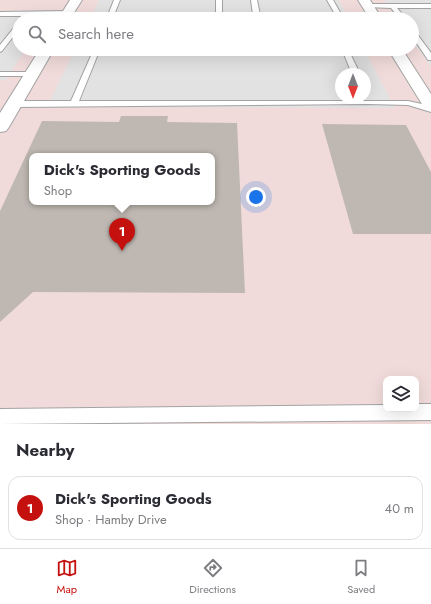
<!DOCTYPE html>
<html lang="en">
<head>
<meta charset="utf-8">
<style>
	body { margin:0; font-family:Jost,sans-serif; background:#f7f7f7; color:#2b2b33 }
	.controls { position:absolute; right:12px; bottom:12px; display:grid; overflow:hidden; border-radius:8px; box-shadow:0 4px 16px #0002 }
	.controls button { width:36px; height:36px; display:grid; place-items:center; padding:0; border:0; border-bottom:1px solid #e1e1e2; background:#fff; color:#2b2b33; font:20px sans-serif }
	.compass { position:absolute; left:335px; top:68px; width:36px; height:36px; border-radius:50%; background:#fff; box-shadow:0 4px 16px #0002; rotate:180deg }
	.you { position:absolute; left:256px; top:197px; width:14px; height:14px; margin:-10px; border:3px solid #fff; border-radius:50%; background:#1a73e8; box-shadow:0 0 0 6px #1a73e833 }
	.badge { display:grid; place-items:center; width:26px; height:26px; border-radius:50%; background:#c5110e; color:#fff; font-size:13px; font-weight:700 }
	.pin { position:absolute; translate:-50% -33px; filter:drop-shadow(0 1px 2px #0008) }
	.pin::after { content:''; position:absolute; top:21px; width:14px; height:12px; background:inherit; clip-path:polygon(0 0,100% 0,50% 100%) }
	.popup { position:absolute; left:29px; top:153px; width:186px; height:52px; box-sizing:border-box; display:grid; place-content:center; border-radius:8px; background:#fff; filter:drop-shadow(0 1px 3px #0005); font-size:13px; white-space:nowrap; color:#7c7c81 }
	.popup b { font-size:15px; color:#2b2b33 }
	.popup::after { content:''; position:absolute; left:50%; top:100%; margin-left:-8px; border:8px solid transparent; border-top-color:#fff }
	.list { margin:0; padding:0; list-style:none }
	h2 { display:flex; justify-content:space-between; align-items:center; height:52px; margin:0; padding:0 16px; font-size:17px }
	h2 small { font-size:13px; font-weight:400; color:#7c7c81 }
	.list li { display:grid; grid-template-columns:26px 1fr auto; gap:12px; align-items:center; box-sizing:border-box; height:64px; margin:0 8px 8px; padding:0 8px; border:1px solid #e1e1e2; border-radius:12px }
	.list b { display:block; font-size:15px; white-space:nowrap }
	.list p { margin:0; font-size:13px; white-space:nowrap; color:#7c7c81 }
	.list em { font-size:13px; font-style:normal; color:#7c7c81 }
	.icon { flex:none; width:22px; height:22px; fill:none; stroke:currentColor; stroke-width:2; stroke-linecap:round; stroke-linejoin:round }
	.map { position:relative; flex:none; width:431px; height:424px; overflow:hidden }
	.search { position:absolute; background:#fff; box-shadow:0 4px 16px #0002; left:12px; right:12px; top:12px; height:44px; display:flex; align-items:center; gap:10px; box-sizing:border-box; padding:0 14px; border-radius:22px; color:#7c7c81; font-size:15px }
	.sheet { height:124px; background:#fff }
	nav { display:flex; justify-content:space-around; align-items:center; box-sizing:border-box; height:56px; border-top:1px solid #e1e1e2; background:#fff; font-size:11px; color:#7c7c81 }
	nav a { display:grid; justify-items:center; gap:2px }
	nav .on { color:#c5110e }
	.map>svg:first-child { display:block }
</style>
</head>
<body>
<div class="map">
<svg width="431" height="424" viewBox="0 0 431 424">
	<rect width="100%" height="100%" fill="#f1efe9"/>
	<path fill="#f0dbda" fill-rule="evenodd" d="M 0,0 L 431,0 L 431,424 L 0,424 ZM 19,19 L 412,19 L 412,49 L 19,49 ZM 341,74 L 365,74 L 365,98 L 341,98 ZM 32,156 L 212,156 L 212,202 L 32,202 ZM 386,379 L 416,379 L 416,409 L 386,409 Z"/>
	<path fill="#e2e2e2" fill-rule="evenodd" d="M 99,0 L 339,0 L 349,19 L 90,19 Z
		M 384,0 L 431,0 L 431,67 L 412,40 L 412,19 L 397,19 Z
		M 51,10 L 45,19 L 19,19 L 19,49 L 26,49 L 6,80 L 0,80 L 0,11 Z
		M 75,49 L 364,49 L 395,108 L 47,107 ZM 341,74 L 365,74 L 365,98 L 341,98 Z"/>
	<path fill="#bfb8b2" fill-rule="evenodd" d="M 121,116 L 168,116 L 167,122 L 237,123 L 245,293 L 33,292 L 0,322 L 0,211 L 42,121 L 119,122 ZM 32,156 L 212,156 L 212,202 L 32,202 Z
		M 322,124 L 406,125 L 431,172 L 431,234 L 353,234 Z"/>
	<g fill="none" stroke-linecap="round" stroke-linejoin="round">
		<defs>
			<path id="service" d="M 114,0 L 120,0 L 114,15 L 216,15 L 216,0 L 222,0 L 222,15 L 253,15 L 251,0 L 257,0 L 260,15 L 335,14 L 327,0 L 333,0 L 341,14 L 374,14 L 377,16 L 374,18 L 65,19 L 62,17 L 65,15 L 108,15 Z
				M 368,4 L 431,4 L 431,8 L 397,8 L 406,19 L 400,19 L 391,8 L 366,7 L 366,5 Z
				M 68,11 L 70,12 L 70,14 L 29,16 L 27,19 L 21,19 L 23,16 L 0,16 L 0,12 Z
				M 19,23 L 19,29 L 2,51 L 0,52 L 0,45 L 17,24 Z
				M 412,29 L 414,30 L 431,53 L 431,60 L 428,60 L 412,36 Z
				M 94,49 L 100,49 L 79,101 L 408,101 L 431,106 L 431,112 L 408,105 L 368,104 L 14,107 L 10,104 L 14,101 L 71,101 Z
				M 342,49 L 348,49 L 360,74 L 352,74 Z
				M 0,72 L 31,72 L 35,74 L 31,76 L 0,76 Z
				M 416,404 L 431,404 L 431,420 L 0,424 L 0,409 L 386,405 L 386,409 L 416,409 Z"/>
			<path id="minor" d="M 70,0 L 82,0 L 70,19 L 58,19 Z
				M 358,0 L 370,0 L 382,19 L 370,19 Z
				M 40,49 L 54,49 L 9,127 L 6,131 L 0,132 L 0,113 Z
				M 388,49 L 402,49 L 431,94 L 431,111 L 425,109 Z"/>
		</defs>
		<use href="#service" stroke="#a3a3a3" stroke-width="2"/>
		<use href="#minor" stroke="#a3a3a3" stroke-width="2"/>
		<use href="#service" fill="#fff" fill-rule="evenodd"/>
		<use href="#minor" fill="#fff" fill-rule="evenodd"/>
	</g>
</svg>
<div class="controls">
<button><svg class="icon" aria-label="layers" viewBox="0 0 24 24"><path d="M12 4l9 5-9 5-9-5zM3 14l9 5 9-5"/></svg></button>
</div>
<svg class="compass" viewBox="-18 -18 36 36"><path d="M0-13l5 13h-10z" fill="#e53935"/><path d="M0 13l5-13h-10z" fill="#7c7c81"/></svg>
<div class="you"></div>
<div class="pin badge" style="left:122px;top:251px">1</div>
<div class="popup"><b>Dick's Sporting Goods</b>Shop</div>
<div class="search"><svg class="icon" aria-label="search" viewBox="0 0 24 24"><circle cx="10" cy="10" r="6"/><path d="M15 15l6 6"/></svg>Search here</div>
</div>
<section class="sheet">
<h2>Nearby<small></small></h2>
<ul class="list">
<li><span class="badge">1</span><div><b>Dick's Sporting Goods</b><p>Shop · Hamby Drive</p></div><em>40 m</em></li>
</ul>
</section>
<nav>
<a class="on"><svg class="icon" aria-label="map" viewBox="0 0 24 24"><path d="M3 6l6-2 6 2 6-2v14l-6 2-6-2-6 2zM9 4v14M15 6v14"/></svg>Map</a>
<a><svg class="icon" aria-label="directions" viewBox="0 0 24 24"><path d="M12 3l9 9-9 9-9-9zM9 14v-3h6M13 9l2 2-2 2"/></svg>Directions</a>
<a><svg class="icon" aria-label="saved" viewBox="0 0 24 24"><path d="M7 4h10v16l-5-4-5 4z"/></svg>Saved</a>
</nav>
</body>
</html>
